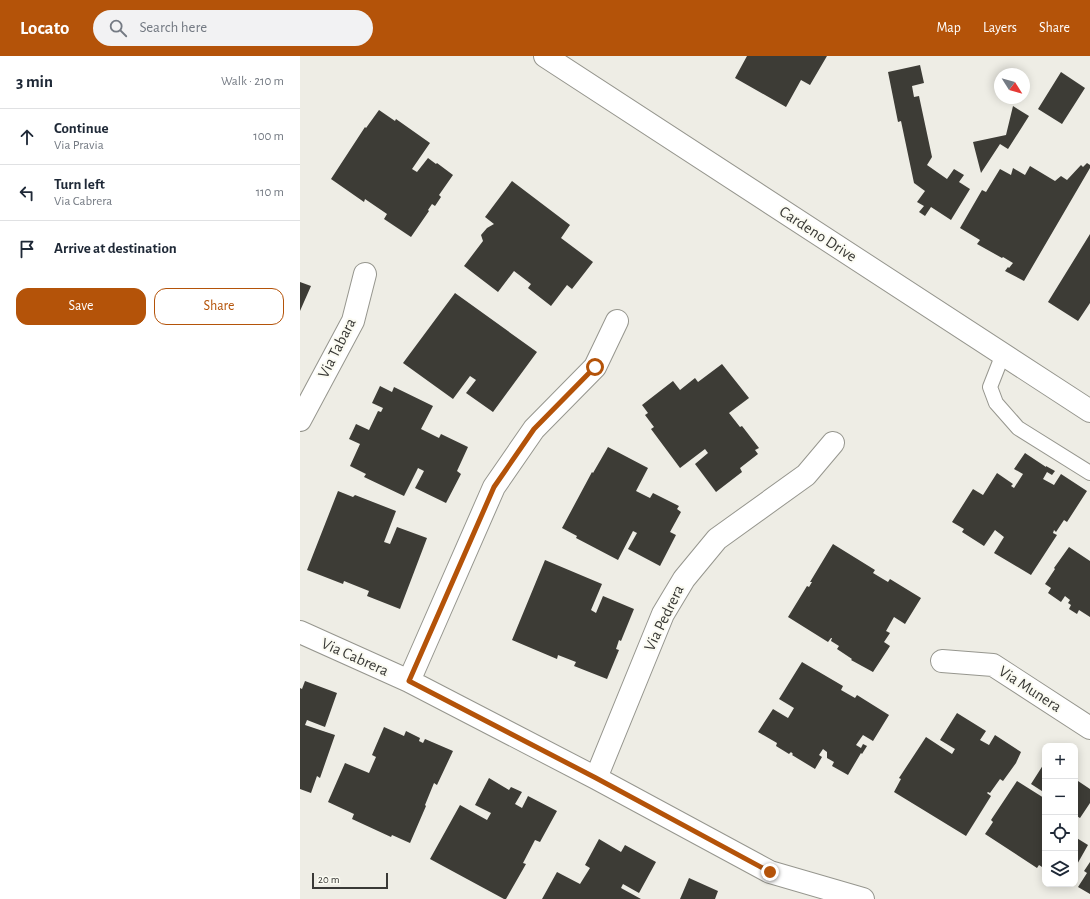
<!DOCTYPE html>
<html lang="en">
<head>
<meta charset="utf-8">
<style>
	body { margin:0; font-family:"Alegreya Sans",sans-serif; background:#f2f2f3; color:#1f2937 }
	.controls { position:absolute; right:12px; bottom:12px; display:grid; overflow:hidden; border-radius:8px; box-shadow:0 2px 10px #0003 }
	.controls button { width:36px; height:36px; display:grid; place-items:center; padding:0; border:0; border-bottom:1px solid #e0e1e3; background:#fff; color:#1f2937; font:20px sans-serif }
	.compass { position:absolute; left:694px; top:12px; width:36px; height:36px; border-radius:50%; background:#fff; box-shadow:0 2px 10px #0003; rotate:127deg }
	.scale { position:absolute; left:12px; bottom:10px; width:76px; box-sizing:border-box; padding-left:4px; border:2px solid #393936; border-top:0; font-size:11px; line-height:14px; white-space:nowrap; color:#393936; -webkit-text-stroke:3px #fbfbf2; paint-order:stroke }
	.stop { position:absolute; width:12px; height:12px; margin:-9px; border:3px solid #b45309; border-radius:50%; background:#fff }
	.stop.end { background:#b45309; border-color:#fff; box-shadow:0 1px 4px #0008 }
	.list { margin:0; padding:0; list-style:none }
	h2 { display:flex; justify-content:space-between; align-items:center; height:52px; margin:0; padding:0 16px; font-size:17px }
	h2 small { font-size:13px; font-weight:400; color:#747a83 }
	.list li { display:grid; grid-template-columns:26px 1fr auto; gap:12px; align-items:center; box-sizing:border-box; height:56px; padding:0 16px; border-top:1px solid #e0e1e3 }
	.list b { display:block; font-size:15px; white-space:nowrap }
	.list p { margin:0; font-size:13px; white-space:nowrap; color:#747a83 }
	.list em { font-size:13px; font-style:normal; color:#747a83 }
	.actions { display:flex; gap:8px; padding:12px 16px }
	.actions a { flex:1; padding:9px 0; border:1px solid #b45309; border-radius:12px; text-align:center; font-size:14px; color:#b45309 }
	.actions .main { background:#b45309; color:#fff }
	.icon { flex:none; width:22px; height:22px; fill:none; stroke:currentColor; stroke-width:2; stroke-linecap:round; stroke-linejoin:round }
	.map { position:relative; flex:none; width:790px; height:843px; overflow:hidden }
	header { display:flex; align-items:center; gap:24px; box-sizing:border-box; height:56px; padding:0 20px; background:#b45309; color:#fff }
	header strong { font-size:19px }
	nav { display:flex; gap:22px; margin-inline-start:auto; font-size:14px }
	.search { width:280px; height:36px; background:#f2f2f3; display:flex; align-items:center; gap:10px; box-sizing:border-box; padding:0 14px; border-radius:22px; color:#747a83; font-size:15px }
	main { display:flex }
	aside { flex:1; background:#fff }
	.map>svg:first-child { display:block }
</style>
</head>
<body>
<header>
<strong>Locato</strong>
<div class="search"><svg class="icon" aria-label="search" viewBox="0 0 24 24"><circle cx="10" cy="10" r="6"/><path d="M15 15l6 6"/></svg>Search here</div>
<nav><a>Map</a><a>Layers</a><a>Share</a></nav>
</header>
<main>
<aside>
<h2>3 min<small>Walk · 210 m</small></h2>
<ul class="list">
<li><svg class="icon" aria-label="ahead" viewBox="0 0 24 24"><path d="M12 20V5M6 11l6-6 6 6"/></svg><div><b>Continue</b><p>Via Pravia</p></div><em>100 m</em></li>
<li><svg class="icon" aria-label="left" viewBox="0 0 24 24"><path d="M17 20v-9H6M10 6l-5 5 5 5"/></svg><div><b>Turn left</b><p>Via Cabrera</p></div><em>110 m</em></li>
<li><svg class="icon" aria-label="arrive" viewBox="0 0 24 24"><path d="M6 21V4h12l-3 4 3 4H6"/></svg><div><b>Arrive at destination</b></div></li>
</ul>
<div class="actions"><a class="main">Save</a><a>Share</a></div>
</aside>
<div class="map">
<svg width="790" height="843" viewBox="0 0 790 843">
	<rect width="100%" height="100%" fill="#eeede5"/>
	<path fill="#3d3c36" d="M 447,0 L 527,0 L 510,29 L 501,24 L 486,51 L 435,22 Z
		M 620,9 L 624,27 L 612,30 L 614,41 L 619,40 L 632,101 L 627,109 L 647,123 L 654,113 L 664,119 L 659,126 L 670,133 L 651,164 L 631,151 L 625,160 L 619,156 L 624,150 L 617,146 L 625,135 L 614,127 L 601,65 L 598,66 L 588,16 Z
		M 761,16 L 785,32 L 762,68 L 738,53 Z
		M 713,50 L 729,60 L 708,93 L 700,88 L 681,117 L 673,86 L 706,79 Z
		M 79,54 L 95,65 L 96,63 L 130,87 L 112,113 L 117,116 L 128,102 L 136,108 L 137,107 L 153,119 L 139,139 L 141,141 L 135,150 L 132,148 L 128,154 L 129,155 L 111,181 L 84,163 L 87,158 L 65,143 L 64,146 L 31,123 L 65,71 L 66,72 Z
		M 787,107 L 790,109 L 790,112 L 724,225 L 705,215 L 708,211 L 709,212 L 713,207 L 703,201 L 702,202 L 677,188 L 680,184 L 660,172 L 682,134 L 686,136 L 700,113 L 711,119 L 713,112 L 725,119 L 730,110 L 755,125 L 761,120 L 767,124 L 781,109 L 783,111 Z
		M 212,125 L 270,169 L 261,182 L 293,206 L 272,233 L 267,229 L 251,250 L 228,232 L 231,228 L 214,215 L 198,236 L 164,210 L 183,185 L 181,179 L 187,172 L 194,168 L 185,161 Z
		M 790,178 L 790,247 L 778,265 L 748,246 Z
		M 0,226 L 11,230 L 0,255 Z
		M 155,237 L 237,296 L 193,356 L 166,337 L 176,324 L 170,320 L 153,343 L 103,307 Z
		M 422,308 L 449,342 L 429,357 L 440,371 L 442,370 L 459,392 L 455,394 L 458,398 L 440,412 L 442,416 L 416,436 L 395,408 L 408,397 L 405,393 L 380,412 L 351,373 L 354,371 L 345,359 L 348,357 L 342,349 L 373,325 L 380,334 L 395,322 L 398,326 Z
		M 80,330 L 92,336 L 94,331 L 133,350 L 121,373 L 139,382 L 141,378 L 168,391 L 157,415 L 161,418 L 146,447 L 115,432 L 124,415 L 118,412 L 104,440 L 64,421 L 66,418 L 50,410 L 60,388 L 49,383 L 56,368 L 69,374 L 78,355 L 81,356 L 83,352 L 72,347 Z
		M 308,391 L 348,412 L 336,435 L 350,442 L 353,437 L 379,450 L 377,453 L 381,456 L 370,476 L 376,479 L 360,510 L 328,493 L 337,477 L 333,475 L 318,504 L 276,482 L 277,480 L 262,472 L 292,416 L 293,417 Z
		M 725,397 L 746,411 L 746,410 L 755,415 L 752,419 L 747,416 L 743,423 L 754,429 L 761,418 L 787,435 L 767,466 L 764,464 L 756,476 L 754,474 L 753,477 L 757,479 L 731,519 L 694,497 L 704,481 L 695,474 L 684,490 L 662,476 L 664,473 L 652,466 L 673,433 L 683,439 L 697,417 L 713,428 L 711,430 L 714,432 L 723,418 L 714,413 Z
		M 38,435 L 53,441 L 55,439 L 96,455 L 84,486 L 90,488 L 97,471 L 127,482 L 100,553 L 67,540 L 69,535 L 44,525 L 43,528 L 7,514 Z
		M 533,488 L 575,514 L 573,517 L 588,526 L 590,523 L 621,542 L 605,568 L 594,561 L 586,575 L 590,577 L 584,586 L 590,590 L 573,616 L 551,604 L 552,603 L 537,593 L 539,590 L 531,585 L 532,582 L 531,582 L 528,586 L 488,561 L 507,530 L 509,531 L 512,526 L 510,526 Z
		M 769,491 L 790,505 L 790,561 L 779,554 L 777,558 L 769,553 L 771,549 L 768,547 L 770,544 L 765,540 L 761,546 L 748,537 L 751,532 L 745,528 L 755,513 L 754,512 Z
		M 245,504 L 302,528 L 291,554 L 296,557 L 303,540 L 334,553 L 321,585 L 319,584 L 316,593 L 319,594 L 307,623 L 274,610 L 276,606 L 258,599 L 257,603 L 212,584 Z
		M 502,606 L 543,630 L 541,634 L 555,642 L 557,639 L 589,659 L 573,685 L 563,679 L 556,689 L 561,692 L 563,688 L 567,690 L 562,698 L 561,697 L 548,719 L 532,710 L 534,706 L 527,702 L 527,696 L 523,693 L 519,699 L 522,701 L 515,713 L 492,699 L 493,698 L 491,696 L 489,698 L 476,690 L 477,687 L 458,676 L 473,653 L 488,662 L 494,652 L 479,643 Z
		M 5,625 L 37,637 L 25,671 L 7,664 L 5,669 L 35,679 L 20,722 L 17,720 L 11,737 L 0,733 L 0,632 L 2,633 Z
		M 657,657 L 686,675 L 680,684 L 689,689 L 695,679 L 721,696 L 716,707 L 703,725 L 700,723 L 690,737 L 688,736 L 687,737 L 691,740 L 666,780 L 594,736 L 601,723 L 599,722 L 626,681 L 652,698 L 655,693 L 640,684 Z
		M 84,671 L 104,680 L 106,675 L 120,682 L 119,685 L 123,687 L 125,683 L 153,695 L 137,729 L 134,727 L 125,749 L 126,750 L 110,787 L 92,779 L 91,781 L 52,763 L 54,758 L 28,746 L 45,707 L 69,717 L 76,701 L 72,699 Z
		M 745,706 L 745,737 L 731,728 Z
		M 189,722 L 209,734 L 211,731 L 222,736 L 215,748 L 222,752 L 228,740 L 257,755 L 240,786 L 235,784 L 223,807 L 226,808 L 206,843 L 204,843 L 130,803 L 160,749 L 187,764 L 191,757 L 175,749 Z
		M 775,723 L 790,733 L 790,747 L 780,762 L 775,759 Z
		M 717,725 L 744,742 L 745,741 L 745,813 L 739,809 L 737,812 L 685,778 L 693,766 L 691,764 Z
		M 775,781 L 788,789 L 775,812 Z
		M 299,783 L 321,796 L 325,789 L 356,806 L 339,837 L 323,828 L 321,832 L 341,843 L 242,843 L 257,816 L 280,828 L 290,812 L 285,809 Z
		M 790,806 L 790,838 L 778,831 L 787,817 L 784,815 Z
		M 389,822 L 418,835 L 415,843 L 380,843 Z"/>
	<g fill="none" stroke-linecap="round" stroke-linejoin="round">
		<defs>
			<path id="service" d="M 703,298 L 690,331 L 696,347 L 718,372 L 790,417"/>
			<path id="minor" d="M 0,364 L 53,265 L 65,218
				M 0,576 L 109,625 L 296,722 L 470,816 L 563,843
				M 642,605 L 693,609 L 790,672
				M 109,625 L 194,431 L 234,373 L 295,311 L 317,265
				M 296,722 L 363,558 L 384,523 L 417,483 L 506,419 L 533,387"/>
			<path id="tertiary" d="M 245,0 L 790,355"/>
		</defs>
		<use href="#service" stroke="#96968e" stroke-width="16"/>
		<use href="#minor" stroke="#96968e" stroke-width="24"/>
		<use href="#tertiary" stroke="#96968e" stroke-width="24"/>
		<use href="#service" stroke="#fff" stroke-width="14"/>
		<use href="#minor" stroke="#fff" stroke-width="22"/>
		<use href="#tertiary" stroke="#fff" stroke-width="22"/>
	</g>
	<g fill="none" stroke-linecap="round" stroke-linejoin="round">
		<path stroke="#b45309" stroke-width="5" d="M 295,311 L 234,373 L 194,431 L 109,625 L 296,722 L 470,816"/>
	</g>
	<g text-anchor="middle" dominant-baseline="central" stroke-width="4" stroke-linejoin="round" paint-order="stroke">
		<g font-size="16" fill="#393936" stroke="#fbfbf2">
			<text transform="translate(518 178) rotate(33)">Cardeno Drive</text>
			<text transform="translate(37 292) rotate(-63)">Via Tabara</text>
			<text transform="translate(364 562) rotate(-64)">Via Pedrera</text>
			<text transform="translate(55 601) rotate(24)">Via Cabrera</text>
			<text transform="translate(730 633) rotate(33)">Via Munera</text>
		</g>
	</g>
</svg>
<div class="controls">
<button>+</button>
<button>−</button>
<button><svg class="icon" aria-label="locate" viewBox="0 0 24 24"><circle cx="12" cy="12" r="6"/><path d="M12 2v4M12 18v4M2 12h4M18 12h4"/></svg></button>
<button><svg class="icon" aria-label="layers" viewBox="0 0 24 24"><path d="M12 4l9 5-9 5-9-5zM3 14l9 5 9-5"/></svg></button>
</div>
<svg class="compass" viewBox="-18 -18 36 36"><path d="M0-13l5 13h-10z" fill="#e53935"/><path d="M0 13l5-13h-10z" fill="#747a83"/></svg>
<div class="scale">20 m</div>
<div class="stop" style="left:295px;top:311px"></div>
<div class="stop end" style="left:470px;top:816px"></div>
</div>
</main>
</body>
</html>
